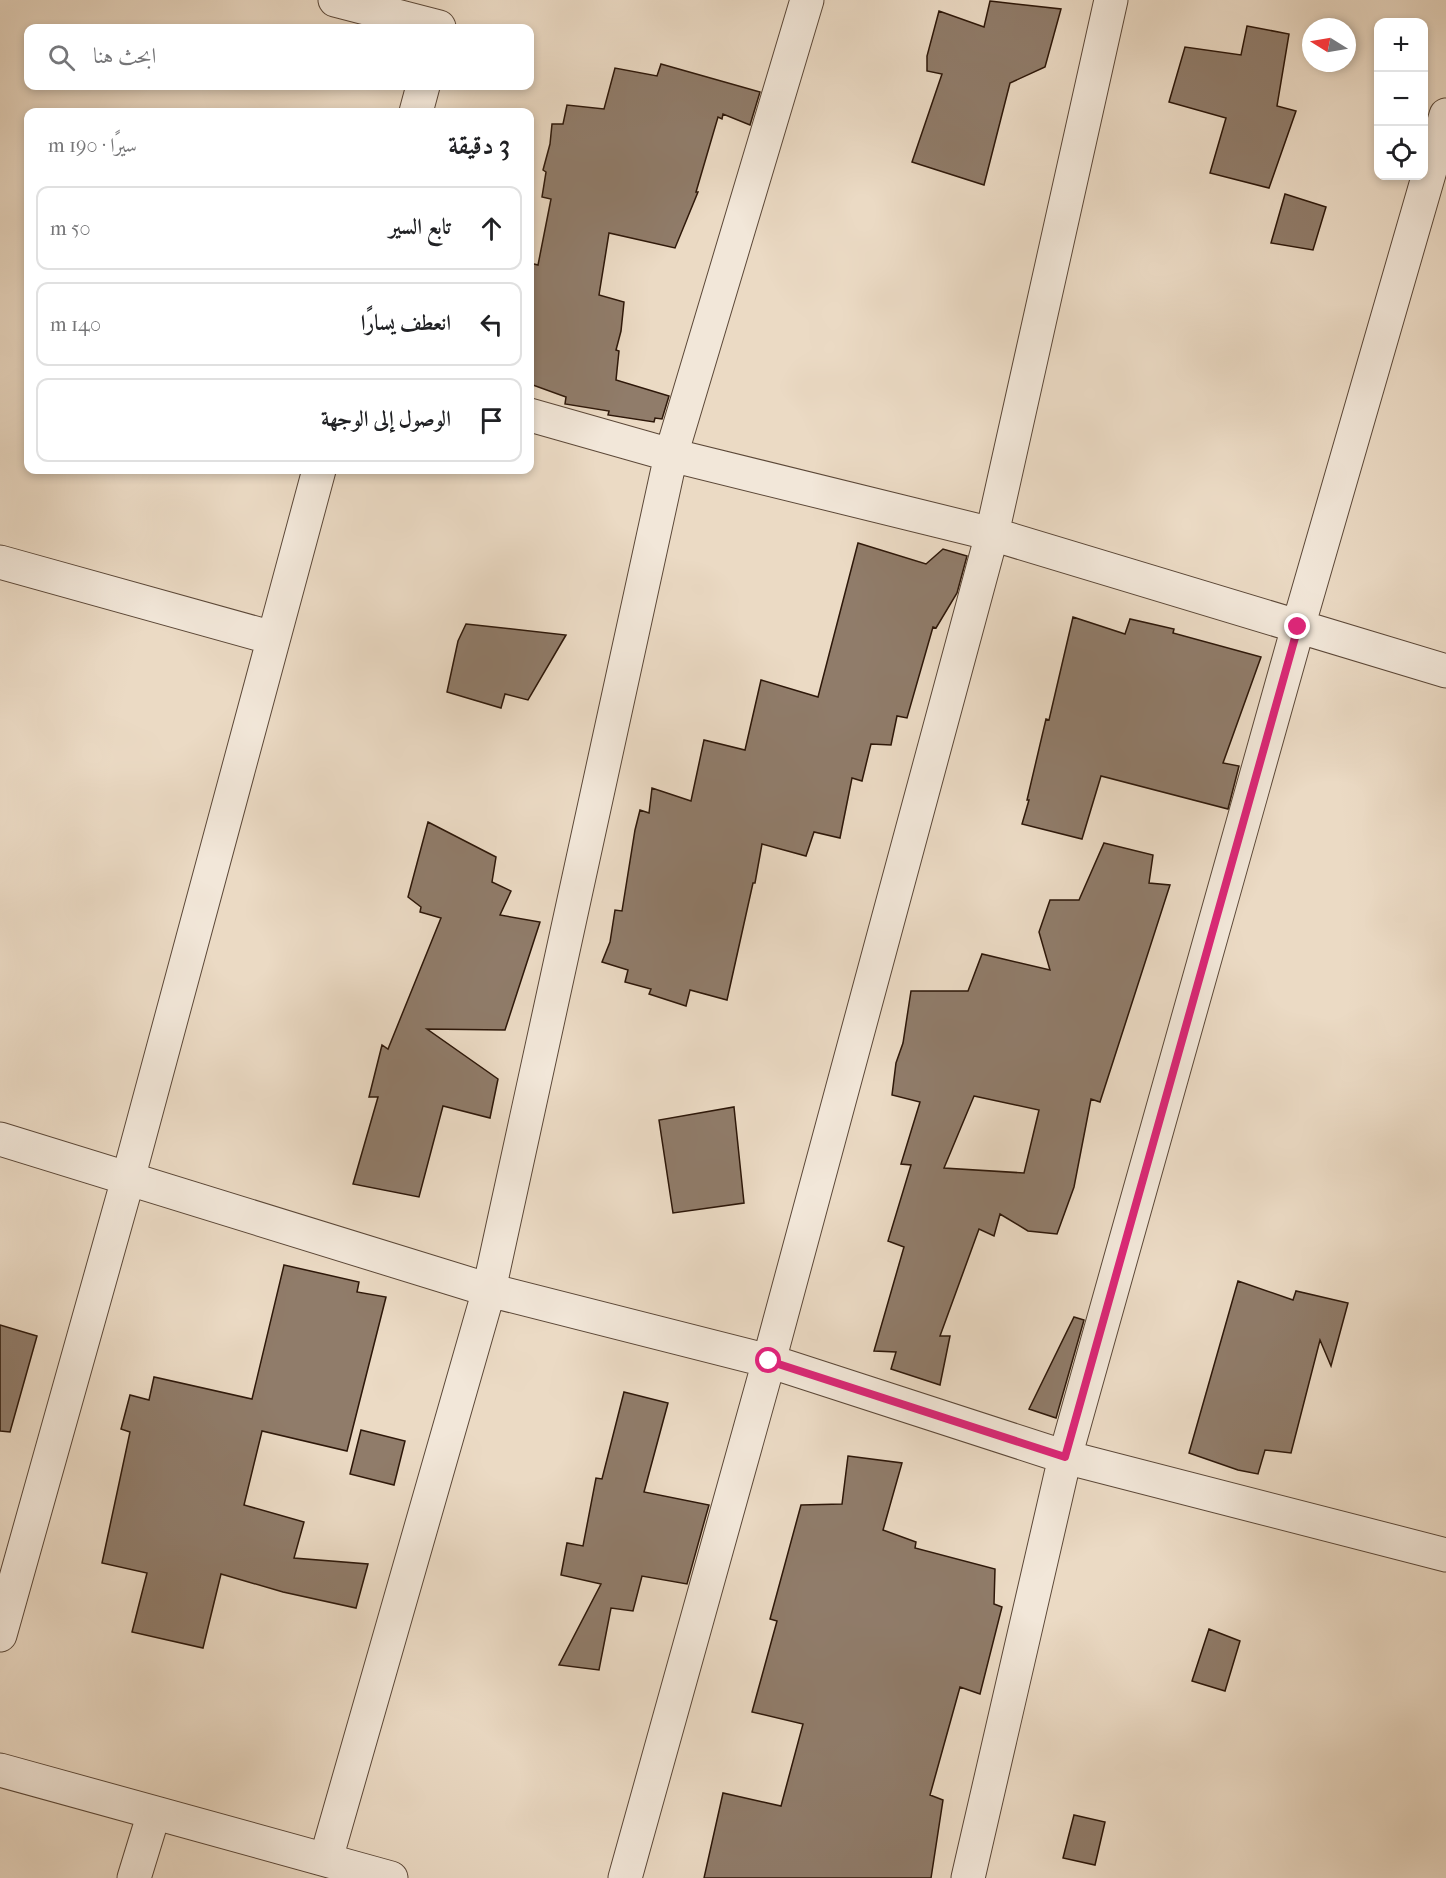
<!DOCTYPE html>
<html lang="ar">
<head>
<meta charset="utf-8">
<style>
	body { margin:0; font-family:"IM FELL French Canon",Amiri,serif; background:#f2f2f2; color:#202124; direction:rtl }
	.controls { position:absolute; right:18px; top:18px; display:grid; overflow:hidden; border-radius:12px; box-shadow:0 3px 9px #0003 }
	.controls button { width:54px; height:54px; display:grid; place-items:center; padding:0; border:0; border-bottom:2px solid #e0e0e0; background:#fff; color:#202124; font:30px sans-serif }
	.compass { position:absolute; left:1302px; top:18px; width:54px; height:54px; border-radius:50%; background:#fff; box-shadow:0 3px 9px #0003; rotate:281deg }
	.stop { position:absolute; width:18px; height:18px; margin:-14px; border:4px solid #db2777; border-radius:50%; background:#fff }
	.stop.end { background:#db2777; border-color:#fff; box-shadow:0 2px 6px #0008 }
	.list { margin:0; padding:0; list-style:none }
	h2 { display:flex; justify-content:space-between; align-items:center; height:78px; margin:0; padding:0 24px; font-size:26px }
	h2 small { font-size:20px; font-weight:400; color:#757577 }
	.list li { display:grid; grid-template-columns:39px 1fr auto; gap:18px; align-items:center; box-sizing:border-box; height:84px; margin:0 12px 12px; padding:0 12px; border:2px solid #e0e0e0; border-radius:12px }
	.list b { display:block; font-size:22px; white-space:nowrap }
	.list em { font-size:20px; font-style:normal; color:#757577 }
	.icon { flex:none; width:33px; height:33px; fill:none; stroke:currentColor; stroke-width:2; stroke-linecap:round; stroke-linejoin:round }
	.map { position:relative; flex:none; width:1446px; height:1878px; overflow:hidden; direction:ltr }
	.search { position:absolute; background:#fff; box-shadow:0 3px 9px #0003; left:24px; top:24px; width:510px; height:66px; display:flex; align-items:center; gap:15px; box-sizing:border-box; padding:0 21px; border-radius:12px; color:#757577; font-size:22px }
	.panel { position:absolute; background:#fff; box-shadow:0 3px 9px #0003; left:24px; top:108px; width:510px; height:366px; border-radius:12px; direction:rtl }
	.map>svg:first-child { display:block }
</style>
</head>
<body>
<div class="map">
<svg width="1446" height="1878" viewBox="0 0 1446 1878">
	<rect width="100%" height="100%" fill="#ebdac4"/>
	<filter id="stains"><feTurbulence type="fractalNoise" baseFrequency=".00333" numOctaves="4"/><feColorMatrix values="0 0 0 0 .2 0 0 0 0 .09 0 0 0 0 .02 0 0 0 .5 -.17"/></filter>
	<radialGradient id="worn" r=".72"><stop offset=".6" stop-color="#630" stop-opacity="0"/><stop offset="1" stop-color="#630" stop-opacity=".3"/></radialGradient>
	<path fill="#907c6a" stroke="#2d1709" stroke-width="1.5" fill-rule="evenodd" d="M 990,1 L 1061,9 L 1045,67 L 1010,83 L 984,185 L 912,162 L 942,74 L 927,71 L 927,56 L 939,11 L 984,27 Z
		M 1247,26 L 1289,34 L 1277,106 L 1296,111 L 1269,188 L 1210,173 L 1226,118 L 1169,102 L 1185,47 L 1241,55 Z
		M 661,64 L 760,92 L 750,125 L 723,114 L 722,119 L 718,117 L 696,192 L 698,192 L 675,248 L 609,233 L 599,295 L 624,302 L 621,331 L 616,350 L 619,351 L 616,380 L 669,396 L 662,419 L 655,418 L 654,422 L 608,415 L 609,411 L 565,404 L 566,397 L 530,384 L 530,263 L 538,265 L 551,199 L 542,197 L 546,172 L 543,170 L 550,144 L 552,124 L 563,124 L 567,105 L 604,109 L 615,68 L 657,76 Z
		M 1285,194 L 1326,207 L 1313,250 L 1271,243 Z
		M 858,543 L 926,564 L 943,549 L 967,556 L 957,593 L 936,628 L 933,627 L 907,718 L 897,716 L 891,745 L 871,744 L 862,781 L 852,778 L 840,838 L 814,832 L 806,856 L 762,844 L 755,883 L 753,883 L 727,1000 L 690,990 L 686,1006 L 649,994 L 651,989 L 625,982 L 628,970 L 602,962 L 610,942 L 615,910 L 622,911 L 635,830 L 640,810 L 649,813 L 652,788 L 691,801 L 704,740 L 745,750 L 761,680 L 818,697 Z
		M 1073,617 L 1125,634 L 1130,619 L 1174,629 L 1173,633 L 1261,657 L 1223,763 L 1239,766 L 1228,809 L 1101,776 L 1082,839 L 1022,824 L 1029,800 L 1027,800 L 1046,719 L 1049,720 Z
		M 466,624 L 566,635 L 528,700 L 505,694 L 501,708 L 447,692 L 458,641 Z
		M 428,822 L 496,857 L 492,882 L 511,891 L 500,915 L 540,922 L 505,1030 L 427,1029 L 498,1079 L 490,1118 L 443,1106 L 419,1197 L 353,1184 L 378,1097 L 369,1097 L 382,1045 L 388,1049 L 441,918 L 420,912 L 421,907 L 408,897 Z
		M 1104,843 L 1153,855 L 1149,883 L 1170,885 L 1100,1102 L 1091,1099 L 1074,1187 L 1057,1234 L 1028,1231 L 1000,1214 L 994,1236 L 979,1229 L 940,1336 L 950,1336 L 940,1385 L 891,1369 L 896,1352 L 874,1351 L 904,1247 L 888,1241 L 911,1165 L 901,1164 L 920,1102 L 892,1095 L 896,1063 L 903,1043 L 911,991 L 968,991 L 982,954 L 1050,970 L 1039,932 L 1050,900 L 1079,900 ZM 974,1096 L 1039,1110 L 1024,1173 L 944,1168 Z
		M 734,1107 L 744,1203 L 673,1213 L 659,1120 Z
		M 284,1265 L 359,1282 L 357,1292 L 386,1297 L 347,1451 L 262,1431 L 244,1505 L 304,1522 L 294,1558 L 368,1564 L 356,1608 L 283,1592 L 221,1574 L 203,1648 L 132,1632 L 147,1573 L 102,1563 L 130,1432 L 121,1429 L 130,1395 L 149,1400 L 154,1377 L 252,1399 Z
		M 1238,1281 L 1293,1300 L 1296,1291 L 1348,1303 L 1331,1366 L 1320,1340 L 1291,1453 L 1265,1450 L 1258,1474 L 1238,1470 L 1189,1453 Z
		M 1074,1317 L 1084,1320 L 1056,1418 L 1029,1409 Z
		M 0,1325 L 37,1336 L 10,1432 L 0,1431 Z
		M 624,1392 L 668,1403 L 644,1492 L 709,1505 L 705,1519 L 687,1584 L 642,1576 L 633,1611 L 611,1608 L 599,1670 L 559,1665 L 601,1584 L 561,1575 L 567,1543 L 583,1546 L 596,1478 L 602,1479 Z
		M 361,1430 L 405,1441 L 394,1485 L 350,1474 Z
		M 848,1456 L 902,1463 L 883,1530 L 916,1542 L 915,1548 L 995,1569 L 994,1604 L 1002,1607 L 980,1694 L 960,1687 L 930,1795 L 943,1800 L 931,1878 L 704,1878 L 723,1793 L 781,1806 L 803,1724 L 752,1712 L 777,1621 L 770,1619 L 801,1505 L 842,1504 Z
		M 1209,1629 L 1240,1641 L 1225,1691 L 1192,1681 Z
		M 1074,1815 L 1105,1822 L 1095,1865 L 1063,1858 Z"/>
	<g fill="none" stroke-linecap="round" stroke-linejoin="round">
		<defs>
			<path id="minor" d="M 335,0 L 439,27
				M 416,112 L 423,86
				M 530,415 L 671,455 L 992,534 L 1446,671
				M 0,562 L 273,638
				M 0,1139 L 489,1290 L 769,1361 L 1065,1457 L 1446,1555
				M 0,1635 L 128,1179 L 319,470
				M 0,1770 L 391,1878
				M 326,1859 L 489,1290 L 671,455 L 807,0
				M 134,1878 L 154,1813
				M 625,1878 L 769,1361 L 992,534 L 1111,0
				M 968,1878 L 1065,1457 L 1298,627 L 1446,115"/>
		</defs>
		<use href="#minor" stroke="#5c4838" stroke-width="35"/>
		<use href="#minor" stroke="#f2e7d9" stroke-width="33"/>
	</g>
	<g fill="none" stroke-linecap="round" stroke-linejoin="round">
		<path stroke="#db2777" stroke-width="8" d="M 769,1361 L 1065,1457 L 1298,627"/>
	</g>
	<rect width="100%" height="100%" filter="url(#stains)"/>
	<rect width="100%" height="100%" fill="url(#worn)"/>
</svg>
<div class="controls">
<button>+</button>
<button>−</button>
<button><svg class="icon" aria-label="locate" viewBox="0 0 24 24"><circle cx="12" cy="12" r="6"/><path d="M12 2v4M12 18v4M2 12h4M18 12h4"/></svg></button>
</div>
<svg class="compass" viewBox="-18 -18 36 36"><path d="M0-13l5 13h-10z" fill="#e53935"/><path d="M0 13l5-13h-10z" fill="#757577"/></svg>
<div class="stop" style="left:769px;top:1361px"></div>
<div class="stop end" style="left:1298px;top:627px"></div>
<div class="search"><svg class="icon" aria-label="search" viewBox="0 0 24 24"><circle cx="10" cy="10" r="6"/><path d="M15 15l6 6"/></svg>ابحث هنا</div>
<section class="panel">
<h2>3 دقيقة<small>سيرًا · 190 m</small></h2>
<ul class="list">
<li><svg class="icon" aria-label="ahead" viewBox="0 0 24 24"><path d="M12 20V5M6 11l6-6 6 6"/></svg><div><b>تابع السير</b></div><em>50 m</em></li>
<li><svg class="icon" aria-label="left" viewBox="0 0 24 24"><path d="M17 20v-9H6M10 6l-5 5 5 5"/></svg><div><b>انعطف يسارًا</b></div><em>140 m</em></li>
<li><svg class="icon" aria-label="arrive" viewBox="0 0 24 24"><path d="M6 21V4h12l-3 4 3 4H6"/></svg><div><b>الوصول إلى الوجهة</b></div></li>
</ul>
</section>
</div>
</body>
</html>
